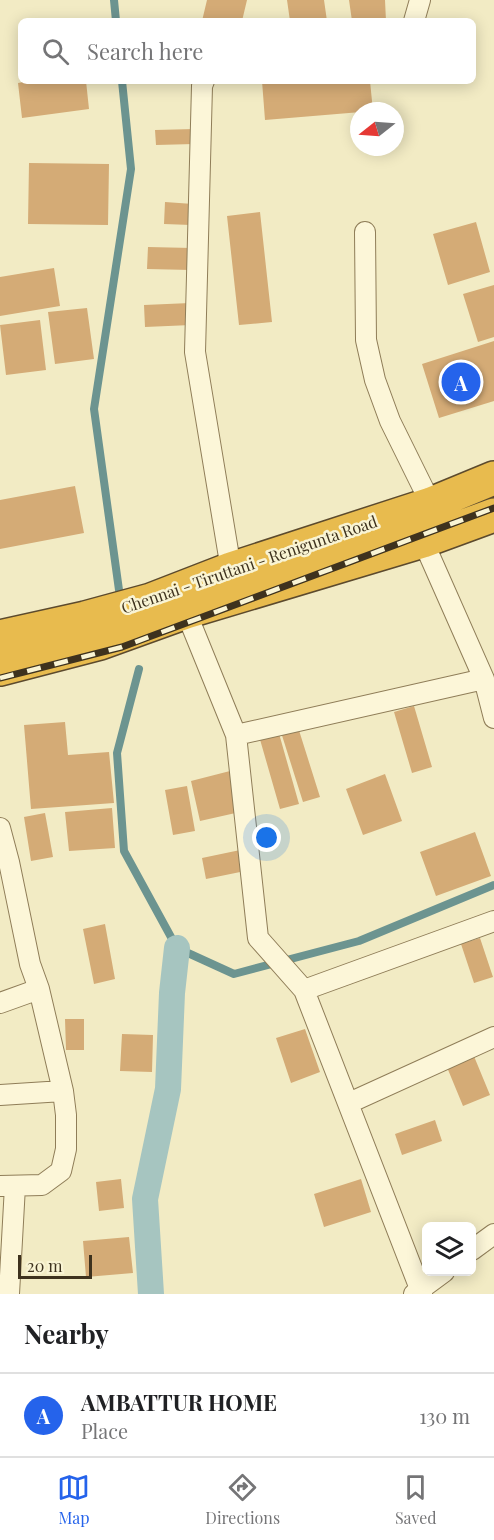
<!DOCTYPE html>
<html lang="en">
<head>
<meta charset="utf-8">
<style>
	body { margin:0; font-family:"Playfair Display",serif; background:#f2f2f2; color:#202124 }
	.controls { position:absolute; right:18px; bottom:18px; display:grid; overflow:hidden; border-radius:9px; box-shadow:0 3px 15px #0003 }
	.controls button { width:54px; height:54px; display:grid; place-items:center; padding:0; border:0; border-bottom:2px solid #e0e0e0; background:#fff; color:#202124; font:30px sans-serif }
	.compass { position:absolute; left:350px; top:102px; width:54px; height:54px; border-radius:50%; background:#fff; box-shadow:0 3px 15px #0003; rotate:253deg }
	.scale { position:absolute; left:18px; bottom:15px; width:74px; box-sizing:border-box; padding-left:6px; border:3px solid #3e321e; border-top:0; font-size:16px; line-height:21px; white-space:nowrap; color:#3e321e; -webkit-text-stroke:4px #f9f4d4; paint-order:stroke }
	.you { position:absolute; left:267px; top:838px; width:21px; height:21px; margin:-15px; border:4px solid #fff; border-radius:50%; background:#1a73e8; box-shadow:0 0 0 9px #1a73e833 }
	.badge { display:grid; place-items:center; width:39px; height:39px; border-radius:50%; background:#2563eb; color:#fff; font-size:20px; font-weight:700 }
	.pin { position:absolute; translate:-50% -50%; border:3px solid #fff; box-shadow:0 2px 6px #0006 }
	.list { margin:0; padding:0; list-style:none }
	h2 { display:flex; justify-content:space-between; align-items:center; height:78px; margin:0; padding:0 24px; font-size:26px }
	h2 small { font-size:20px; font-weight:400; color:#757577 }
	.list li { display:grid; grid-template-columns:39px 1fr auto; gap:18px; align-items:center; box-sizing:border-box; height:84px; padding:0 24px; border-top:2px solid #e0e0e0 }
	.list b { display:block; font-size:22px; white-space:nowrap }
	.list p { margin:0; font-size:20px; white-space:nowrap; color:#757577 }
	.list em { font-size:20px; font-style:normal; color:#757577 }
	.icon { flex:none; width:33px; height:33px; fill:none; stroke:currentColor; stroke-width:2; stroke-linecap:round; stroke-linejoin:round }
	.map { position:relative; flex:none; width:494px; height:1294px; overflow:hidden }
	.search { position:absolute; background:#fff; box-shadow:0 3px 15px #0003; left:18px; right:18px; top:18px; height:66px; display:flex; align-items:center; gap:15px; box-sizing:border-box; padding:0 21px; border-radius:9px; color:#757577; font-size:22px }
	.sheet { height:162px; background:#fff }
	nav { display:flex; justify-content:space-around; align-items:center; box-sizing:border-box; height:84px; border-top:2px solid #e0e0e0; background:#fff; font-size:16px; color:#757577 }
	nav a { display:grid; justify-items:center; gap:3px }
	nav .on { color:#2563eb }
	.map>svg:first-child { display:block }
</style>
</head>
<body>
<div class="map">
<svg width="494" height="1294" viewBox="0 0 494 1294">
	<rect width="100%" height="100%" fill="#f2ebc4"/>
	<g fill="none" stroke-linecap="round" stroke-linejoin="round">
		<path stroke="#6c9490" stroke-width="8" d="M 114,0 L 116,21
			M 119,590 L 94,409 L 131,169 L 122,81
			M 139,669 L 117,753 L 124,851 L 177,948 L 234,974 L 359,941 L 494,885"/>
		<path stroke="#a6c5c0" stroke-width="26" d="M 151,1294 L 145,1199 L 168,1089 L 172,993 L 177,948"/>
	</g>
	<path fill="#d4ab76" d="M 207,0 L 247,0 L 242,21 L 202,21 Z
		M 287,0 L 324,0 L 327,21 L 290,21 Z
		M 349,0 L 385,0 L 386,21 L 352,21 Z
		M 30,81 L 86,81 L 89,109 L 22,118 L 18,83 Z
		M 262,81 L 370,81 L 373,111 L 265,120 Z
		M 194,129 L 194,144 L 156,145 L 155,130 Z
		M 29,163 L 109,164 L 108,225 L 28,224 Z
		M 165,202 L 193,204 L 191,225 L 164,224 Z
		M 260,212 L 272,322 L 239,325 L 227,216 Z
		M 476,222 L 490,272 L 448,285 L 433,234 Z
		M 148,247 L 192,248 L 191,270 L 147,269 Z
		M 54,268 L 60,306 L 0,316 L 0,277 Z
		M 494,285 L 494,337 L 478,342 L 463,294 Z
		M 190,303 L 191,325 L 145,327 L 144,305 Z
		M 87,308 L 94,359 L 55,364 L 48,312 Z
		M 40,320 L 46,370 L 6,375 L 0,325 Z
		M 494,341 L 494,401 L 439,418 L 422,364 Z
		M 75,486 L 84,533 L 0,549 L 0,500 Z
		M 414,706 L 432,767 L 412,773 L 394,712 Z
		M 65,722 L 68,755 L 109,752 L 114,803 L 31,809 L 24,725 Z
		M 297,724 L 320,797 L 303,802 L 280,729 Z
		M 278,730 L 299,804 L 280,809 L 259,736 Z
		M 230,771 L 240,812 L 200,821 L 191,781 Z
		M 385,774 L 402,821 L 363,835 L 346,789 Z
		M 187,786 L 195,831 L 173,835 L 165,790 Z
		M 112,808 L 115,848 L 69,851 L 65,812 Z
		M 45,813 L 53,857 L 31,861 L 24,817 Z
		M 475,832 L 491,876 L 436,896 L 420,852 Z
		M 245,849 L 250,870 L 206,879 L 202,858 Z
		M 105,924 L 115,979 L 94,984 L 83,929 Z
		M 480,938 L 493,977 L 474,983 L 461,944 Z
		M 65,1019 L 84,1019 L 84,1050 L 66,1050 Z
		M 305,1029 L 320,1072 L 291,1083 L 276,1038 Z
		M 122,1034 L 153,1035 L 152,1072 L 120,1071 Z
		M 471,1049 L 490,1095 L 463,1106 L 444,1060 Z
		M 435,1120 L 442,1141 L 402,1155 L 395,1134 Z
		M 121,1179 L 124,1208 L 99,1211 L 96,1182 Z
		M 361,1179 L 371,1212 L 324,1227 L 314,1194 Z
		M 129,1237 L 133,1273 L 86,1277 L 83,1241 Z"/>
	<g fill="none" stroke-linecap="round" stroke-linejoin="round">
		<defs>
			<path id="street" d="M 414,21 L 420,0
				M 204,81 L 202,86 L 195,352 L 231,569
				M 365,232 L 366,340 L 375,380 L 390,421 L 431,504
				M 423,541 L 484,679 L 494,718
				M 186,612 L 236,735 L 258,938 L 304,990 L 422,1294
				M 236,735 L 484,679
				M 0,828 L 9,862 L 30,964 L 39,989 L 63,1091 L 66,1115 L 66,1149 L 61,1171 L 42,1185 L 0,1186
				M 304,990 L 494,921
				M 0,1003 L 39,989
				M 0,1095 L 63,1091
				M 349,1103 L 494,1037
				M 472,1250 L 494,1234
				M 9,1294 L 15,1186
				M 414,1294 L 444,1272"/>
			<path id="highway" d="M 0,637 L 85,618 L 151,600 L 231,569 L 431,504 L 494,478
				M 0,669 L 100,643 L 186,612 L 423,541 L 494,515"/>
		</defs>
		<use href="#street" stroke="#8f7d58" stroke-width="22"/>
		<use href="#highway" stroke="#5c4a2d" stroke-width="36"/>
		<use href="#street" stroke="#fcf6d8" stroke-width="20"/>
		<use href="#highway" stroke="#e8bb4e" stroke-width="33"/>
		<defs>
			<path id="rail" d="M 0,678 L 122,647 L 494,508"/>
		</defs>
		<use href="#rail" stroke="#3e321e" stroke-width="7"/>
		<use href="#rail" stroke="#f9f4d4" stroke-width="4.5" stroke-dasharray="14" stroke-linecap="butt"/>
	</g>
	<g text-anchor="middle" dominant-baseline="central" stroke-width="5" stroke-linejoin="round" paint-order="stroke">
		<g font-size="16" fill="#3e321e" stroke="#f9f4d4">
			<text transform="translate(249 564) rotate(-19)">Chennai - Tiruttani - Renigunta Road</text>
		</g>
	</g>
</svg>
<div class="controls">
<button><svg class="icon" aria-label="layers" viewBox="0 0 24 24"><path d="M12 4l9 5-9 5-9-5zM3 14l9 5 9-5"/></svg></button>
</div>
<svg class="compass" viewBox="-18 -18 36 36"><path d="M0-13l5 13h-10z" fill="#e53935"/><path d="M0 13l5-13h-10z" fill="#757577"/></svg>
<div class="scale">20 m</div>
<div class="you"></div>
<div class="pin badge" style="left:461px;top:382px">A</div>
<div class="search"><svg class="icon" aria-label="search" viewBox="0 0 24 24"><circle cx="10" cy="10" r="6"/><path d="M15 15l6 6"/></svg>Search here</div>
</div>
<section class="sheet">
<h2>Nearby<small></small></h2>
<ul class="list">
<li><span class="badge">A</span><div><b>AMBATTUR HOME</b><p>Place</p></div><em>130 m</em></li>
</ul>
</section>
<nav>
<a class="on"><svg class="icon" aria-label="map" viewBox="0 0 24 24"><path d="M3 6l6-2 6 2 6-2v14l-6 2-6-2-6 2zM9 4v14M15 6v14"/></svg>Map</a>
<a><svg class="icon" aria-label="directions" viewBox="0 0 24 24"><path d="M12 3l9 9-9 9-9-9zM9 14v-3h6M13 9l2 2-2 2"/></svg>Directions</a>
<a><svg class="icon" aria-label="saved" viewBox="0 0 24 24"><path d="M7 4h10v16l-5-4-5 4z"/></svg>Saved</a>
</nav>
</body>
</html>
